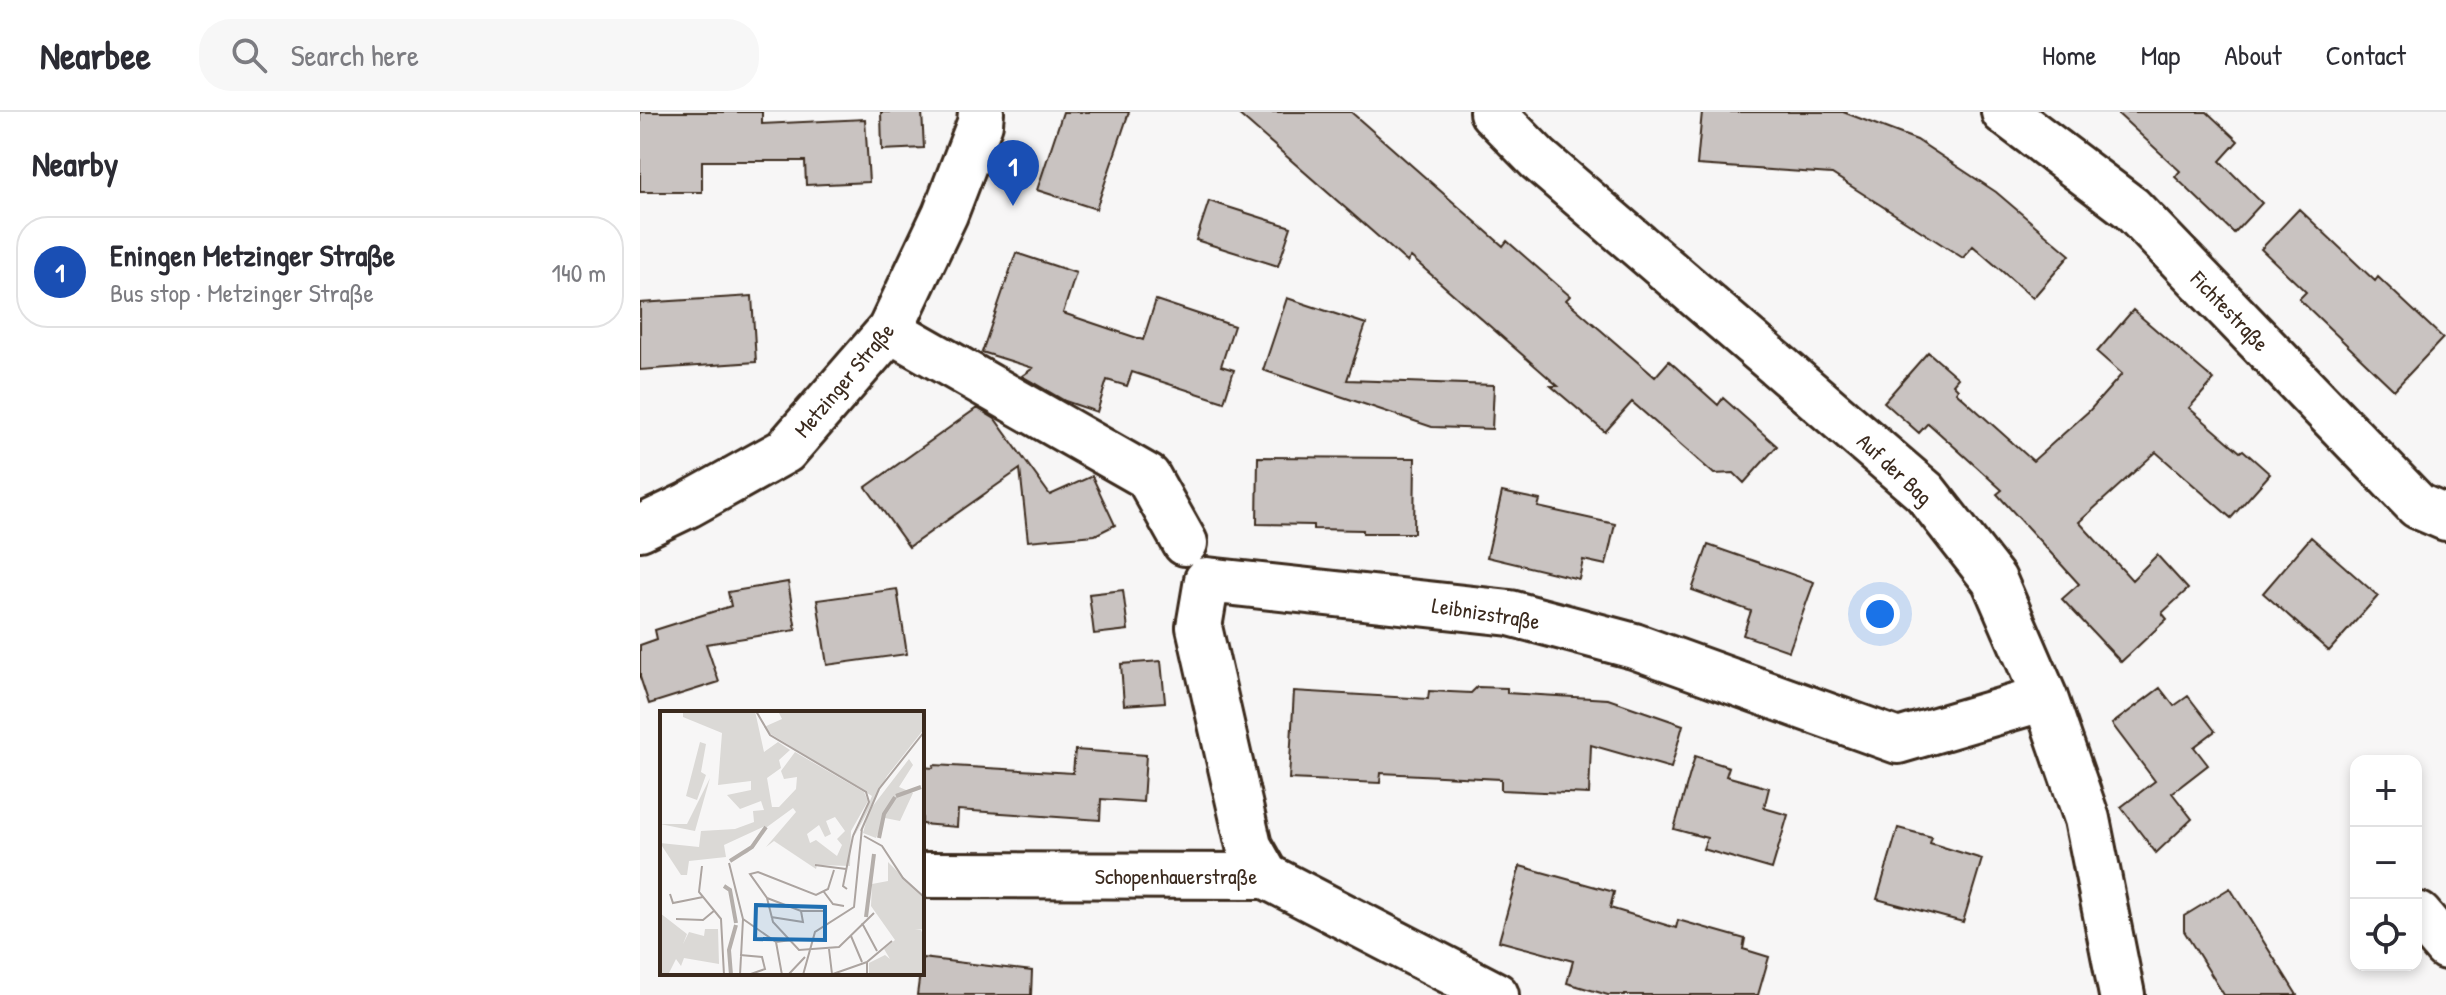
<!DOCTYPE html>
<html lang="en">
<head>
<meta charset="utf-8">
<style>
	body { margin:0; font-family:"Patrick Hand",sans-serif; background:#f7f7f7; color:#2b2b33 }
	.controls { position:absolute; right:24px; bottom:24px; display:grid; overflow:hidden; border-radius:16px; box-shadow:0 4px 12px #0003 }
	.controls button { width:72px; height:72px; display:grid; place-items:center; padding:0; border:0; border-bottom:2px solid #e1e1e2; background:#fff; color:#2b2b33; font:40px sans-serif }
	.you { position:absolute; left:1240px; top:502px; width:28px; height:28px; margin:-20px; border:6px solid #fff; border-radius:50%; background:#1a73e8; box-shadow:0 0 0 12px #1a73e833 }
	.badge { display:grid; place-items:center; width:52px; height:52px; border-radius:50%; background:#1f6fb2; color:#fff; font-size:26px; font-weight:700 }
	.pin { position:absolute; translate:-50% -66px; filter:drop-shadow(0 2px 4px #0008) }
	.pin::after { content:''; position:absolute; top:42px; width:28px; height:24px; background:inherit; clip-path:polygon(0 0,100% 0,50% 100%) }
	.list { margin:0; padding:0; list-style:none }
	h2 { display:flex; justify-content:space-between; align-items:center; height:104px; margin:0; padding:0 32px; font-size:34px }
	h2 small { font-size:26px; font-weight:400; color:#7c7c81 }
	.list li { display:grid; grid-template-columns:52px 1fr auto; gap:24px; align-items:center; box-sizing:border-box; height:112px; margin:0 16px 16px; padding:0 16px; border:2px solid #e1e1e2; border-radius:32px }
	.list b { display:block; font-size:30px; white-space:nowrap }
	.list p { margin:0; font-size:26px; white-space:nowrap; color:#7c7c81 }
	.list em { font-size:26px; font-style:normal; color:#7c7c81 }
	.icon { flex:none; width:44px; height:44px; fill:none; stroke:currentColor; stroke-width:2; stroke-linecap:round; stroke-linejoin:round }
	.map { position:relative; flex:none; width:1806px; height:883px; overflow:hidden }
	header { display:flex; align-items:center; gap:48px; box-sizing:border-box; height:112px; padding:0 40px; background:#fff; border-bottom:2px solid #e1e1e2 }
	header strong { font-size:38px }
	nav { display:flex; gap:44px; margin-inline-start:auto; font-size:28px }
	.search { width:560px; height:72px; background:#f7f7f7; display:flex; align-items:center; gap:20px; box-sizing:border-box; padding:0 28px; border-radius:32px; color:#7c7c81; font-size:30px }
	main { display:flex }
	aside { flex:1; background:#fff }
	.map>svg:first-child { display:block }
</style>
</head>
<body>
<header>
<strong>Nearbee</strong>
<div class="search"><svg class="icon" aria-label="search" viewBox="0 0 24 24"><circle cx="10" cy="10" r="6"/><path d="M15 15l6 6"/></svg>Search here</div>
<nav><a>Home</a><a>Map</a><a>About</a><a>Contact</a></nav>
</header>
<main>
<aside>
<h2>Nearby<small></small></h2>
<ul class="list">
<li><span class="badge" style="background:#1a4fb4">1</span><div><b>Eningen Metzinger Straße</b><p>Bus stop · Metzinger Straße</p></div><em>140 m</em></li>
</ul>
</aside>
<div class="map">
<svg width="1806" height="883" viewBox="0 0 1806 883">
	<rect width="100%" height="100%" fill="#f7f6f6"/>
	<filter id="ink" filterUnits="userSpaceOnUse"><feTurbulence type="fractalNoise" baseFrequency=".0125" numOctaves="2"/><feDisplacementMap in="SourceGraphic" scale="16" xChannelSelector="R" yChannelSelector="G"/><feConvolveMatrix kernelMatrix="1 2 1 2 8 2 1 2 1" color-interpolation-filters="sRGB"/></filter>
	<g filter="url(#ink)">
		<path fill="#c9c3c1" stroke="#3b2a1e" stroke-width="2" d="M 0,0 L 122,0 L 122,12 L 225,7 L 229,70 L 166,73 L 165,49 L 62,49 L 62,80 L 0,80 Z
			M 241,0 L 282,0 L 284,36 L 242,38 Z
			M 423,0 L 489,0 L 456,97 L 397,78 Z
			M 596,0 L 711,0 L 863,134 L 867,129 L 899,157 L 930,184 L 926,188 L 1015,265 L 1029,249 L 1078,293 L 1083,286 L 1137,334 L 1104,371 L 1094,361 L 1074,362 L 992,290 L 965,320 L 911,274 L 918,274 L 771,145 L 767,150 Z
			M 1062,0 L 1203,0 L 1277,28 L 1356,80 L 1430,143 L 1393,186 L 1333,134 L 1323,146 L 1192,62 L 1057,53 Z
			M 1476,0 L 1567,0 L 1598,29 L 1580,49 L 1622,91 L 1594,121 L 1535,65 L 1540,59 Z
			M 569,89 L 651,115 L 638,154 L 556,128 Z
			M 1659,97 L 1735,169 L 1738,165 L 1803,226 L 1754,278 L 1659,187 L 1666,180 L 1621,137 Z
			M 376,141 L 436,161 L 423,201 L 503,228 L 516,188 L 594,214 L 581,254 L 594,258 L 584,290 L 492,260 L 487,274 L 467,268 L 457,300 L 425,289 L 382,264 L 393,256 L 342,240 Z
			M 112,184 L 116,250 L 0,258 L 0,191 Z
			M 647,186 L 726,212 L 707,268 L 854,273 L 852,317 L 792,315 L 623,258 Z
			M 1493,198 L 1574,268 L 1549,296 L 1600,340 L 1603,338 L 1630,362 L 1591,406 L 1516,340 L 1439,410 L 1492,468 L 1517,443 L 1548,477 L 1522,501 L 1527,507 L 1481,550 L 1422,487 L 1439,472 L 1357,382 L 1362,378 L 1288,311 L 1279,321 L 1244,290 L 1288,240 L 1318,266 L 1313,272 L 1318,277 L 1316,280 L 1393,349 L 1450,298 L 1482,262 L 1457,240 Z
			M 337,296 L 355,307 L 410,383 L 452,364 L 475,413 L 455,423 L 388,429 L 380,357 L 269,435 L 226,375 Z
			M 618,345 L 775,346 L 774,421 L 723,421 L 723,418 L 673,417 L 673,413 L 617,412 Z
			M 862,380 L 900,388 L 898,395 L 975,412 L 966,453 L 943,448 L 939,467 L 847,445 Z
			M 1671,425 L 1738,484 L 1689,539 L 1623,481 Z
			M 1068,433 L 1174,470 L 1149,539 L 1103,523 L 1111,499 L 1052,478 Z
			M 148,470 L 156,518 L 66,532 L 79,570 L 9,592 L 0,565 L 0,533 L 17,527 L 15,518 L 91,494 L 88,480 Z
			M 257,477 L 267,542 L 187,553 L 177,488 Z
			M 483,478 L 488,518 L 454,522 L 449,482 Z
			M 521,549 L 525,590 L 484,593 L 481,552 Z
			M 837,575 L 867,576 L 867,581 L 968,587 L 1043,613 L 1031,656 L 951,633 L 949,682 L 861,678 L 861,667 L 741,661 L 740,671 L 649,667 L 654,579 L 788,587 L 789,579 L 831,581 Z
			M 1520,576 L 1534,594 L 1548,584 L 1575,619 L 1554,635 L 1568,653 L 1532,681 L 1552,707 L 1516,741 L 1481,695 L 1515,669 L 1472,612 Z
			M 435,638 L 506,643 L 503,690 L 461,687 L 460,708 L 318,698 L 317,715 L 282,712 L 282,655 L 293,656 L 294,653 L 433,661 Z
			M 1055,644 L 1089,655 L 1086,664 L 1129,676 L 1124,696 L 1148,703 L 1132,757 L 1063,737 L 1067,726 L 1034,717 Z
			M 1258,716 L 1292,725 L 1290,731 L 1342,747 L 1323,810 L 1237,787 Z
			M 880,754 L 974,780 L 970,796 L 1036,816 L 1038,808 L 1105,827 L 1103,837 L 1129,845 L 1118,883 L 968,883 L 927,871 L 933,849 L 859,829 Z
			M 1590,776 L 1657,883 L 1584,883 L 1544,819 L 1544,804 Z
			M 282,846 L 392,859 L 391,883 L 277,883 Z"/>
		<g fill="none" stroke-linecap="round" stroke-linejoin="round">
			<defs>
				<path id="minor" d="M 852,0 L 898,47 L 1285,380 L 1354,468 L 1405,586 L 1447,707 L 1482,883
					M 1364,0 L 1491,96 L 1778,394 L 1806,406
					M 250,218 L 508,365 L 545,431
					M 282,763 L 626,764 L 856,883
					M 626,764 L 609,734 L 559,515 L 567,468 L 870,501 L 994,534 L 1258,629 L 1405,586
					M 1779,803 L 1806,835"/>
				<path id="major" d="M 0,416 L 48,393 L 145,339 L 250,218 L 305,102 L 340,11 L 341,0"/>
			</defs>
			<use href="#minor" stroke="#3b2a1e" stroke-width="50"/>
			<use href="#major" stroke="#3b2a1e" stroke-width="50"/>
			<use href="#minor" stroke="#fff" stroke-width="44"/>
			<use href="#major" stroke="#fff" stroke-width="44"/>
		</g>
	</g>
	<g text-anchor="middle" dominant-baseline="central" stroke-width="8" stroke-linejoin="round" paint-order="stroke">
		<g font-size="22" fill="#3b2a1e" stroke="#fff">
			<text transform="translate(1590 199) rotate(46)">Fichtestraße</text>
			<text transform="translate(204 268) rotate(-50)">Metzinger Straße</text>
			<text transform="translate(1255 357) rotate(43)">Auf der Bag</text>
			<text transform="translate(846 501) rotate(9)">Leibnizstraße</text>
			<text x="536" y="764">Schopenhauerstraße</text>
		</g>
	</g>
	<g transform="translate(20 599)">
		<rect width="264" height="264" fill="#f7f6f6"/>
		<path d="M 23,0 L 95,0 L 104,41 L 118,31 L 130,39 L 119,49 L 121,57 L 107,67 L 112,96 L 119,96 L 136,78 L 137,66 L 124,68 L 121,60 L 135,41 L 204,81 L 208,90 L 191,120 L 190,155 L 157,154 L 156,158 L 114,130 L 106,136 L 136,101 L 133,97 L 107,116 L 94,136 L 87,142 L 73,148 L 94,133 L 105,115 L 64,134 L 66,146 L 29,150 L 27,164 L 21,164 L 0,132 L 39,136 L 41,120 L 75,118 L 94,111 L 93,100 L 104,99 L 101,90 L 80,98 L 67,84 L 91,79 L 91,70 L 58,74 L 62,22 L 23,6 ZM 175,106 L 185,120 L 177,128 L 182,134 L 177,145 L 156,129 L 150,132 L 147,123 L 159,114 L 165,126 L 171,123 L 166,110 ZM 118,0 L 264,0 L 264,18 L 227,65 L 195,124 L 212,85 L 109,22 L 104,16 L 122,8 ZM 40,31 L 46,33 L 41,61 L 46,64 L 37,89 L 26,85 ZM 249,48 L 253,54 L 239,76 L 253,82 L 240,110 L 225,107 L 216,127 L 203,122 L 209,100 ZM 50,67 L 35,120 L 0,113 L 27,113 ZM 228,151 L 264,187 L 264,218 L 255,219 L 261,219 L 264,226 L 264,261 L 257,264 L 209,264 L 209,252 L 225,244 L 230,248 L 224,238 L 235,229 L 211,195 L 212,173 L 228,170 ZM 0,202 L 27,223 L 23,233 L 29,221 L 44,225 L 45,218 L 58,218 L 59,253 L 24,247 L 21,255 L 16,248 L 8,264 L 0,264 Z" fill="#dbd9d6" fill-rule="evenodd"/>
		<path fill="none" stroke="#b4aeaa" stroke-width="4" d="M 236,85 L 261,76M 219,127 L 224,103 L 235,86M 70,150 L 92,136 L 106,116M 64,175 L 70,179 L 76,212M 206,206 L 214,143M 71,264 L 69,239 L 76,214"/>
		<path fill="none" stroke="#aca4a0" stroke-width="2" d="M 96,0 L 110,24 L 206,81 L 209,91 L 193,125M 201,120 L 219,78 L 264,21M 204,125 L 222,135 L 243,167 L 264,186M 69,152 L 83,208 L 80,264M 155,154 L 186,158M 42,155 L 39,181 L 61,208 L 64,264M 174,159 L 168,178 L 156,184 L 98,161 L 90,163 L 107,187 L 113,211 L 139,239 L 179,236 L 214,202M 187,178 L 183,175 L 193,125M 164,181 L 173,193 L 184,195M 10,183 L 13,192 L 43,186M 107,187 L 141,200 L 164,200M 111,206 L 143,211 L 141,200M 16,208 L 43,209 L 55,199M 83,208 L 116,231 L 132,229M 202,212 L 217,240M 191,225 L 202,251M 116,231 L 122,264M 169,238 L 172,263M 80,244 L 102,246 L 105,258 L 88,264M 128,264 L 145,246M 143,264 L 155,221 L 194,196 L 202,117M 170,264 L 207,251M 207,264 L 207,251 L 232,230"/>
		<path fill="#1f6fb2" fill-opacity="0.15" stroke="#1f6fb2" stroke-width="4" d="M 96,194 L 165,196 L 165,229 L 95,228 Z"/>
		<rect width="264" height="264" fill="none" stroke="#3b2a1e" stroke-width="4"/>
	</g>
</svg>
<div class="controls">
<button>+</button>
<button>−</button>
<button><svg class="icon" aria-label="locate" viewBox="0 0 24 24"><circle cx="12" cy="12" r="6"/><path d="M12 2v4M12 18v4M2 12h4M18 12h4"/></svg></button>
</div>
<div class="you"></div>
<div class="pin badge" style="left:373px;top:94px;background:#1a4fb4">1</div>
</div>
</main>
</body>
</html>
